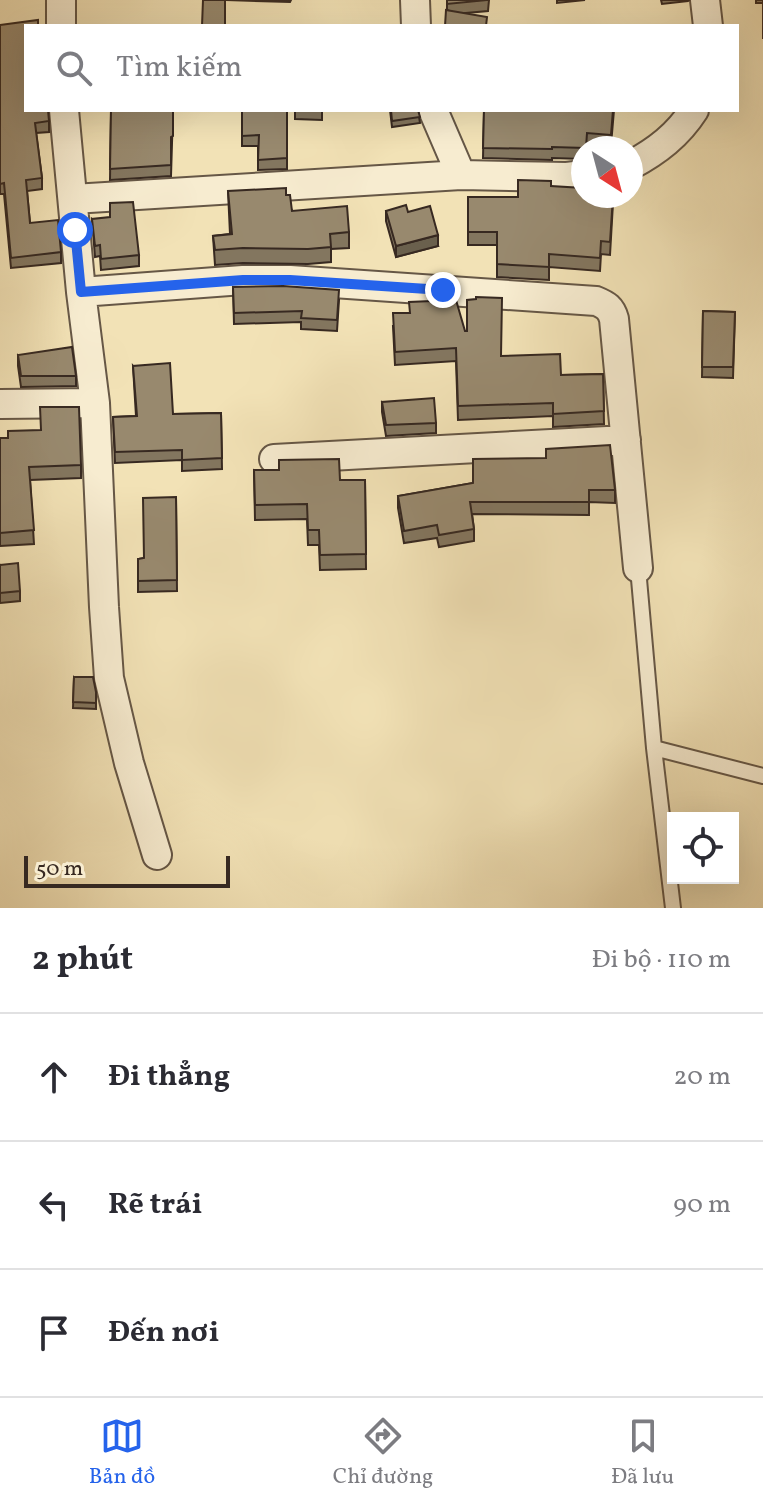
<!DOCTYPE html>
<html lang="vi">
<head>
<meta charset="utf-8">
<style>
	body { margin:0; font-family:Vollkorn,serif; background:#f2f2f3; color:#2b2b33 }
	.controls { position:absolute; right:24px; bottom:24px; display:grid; overflow:hidden; border-radius:0px; box-shadow:0 8px 32px #0002 }
	.controls button { width:72px; height:72px; display:grid; place-items:center; padding:0; border:0; border-bottom:2px solid #e1e1e2; background:#fff; color:#2b2b33; font:40px sans-serif }
	.compass { position:absolute; left:571px; top:136px; width:72px; height:72px; border-radius:50%; background:#fff; box-shadow:0 8px 32px #0002; rotate:144deg }
	.scale { position:absolute; left:24px; bottom:20px; width:206px; box-sizing:border-box; padding-left:8px; border:4px solid #372921; border-top:0; font-size:22px; line-height:28px; white-space:nowrap; color:#372921; -webkit-text-stroke:6px #f7ecd0; paint-order:stroke }
	.stop { position:absolute; width:24px; height:24px; margin:-18px; border:6px solid #2563eb; border-radius:50%; background:#fff }
	.stop.end { background:#2563eb; border-color:#fff; box-shadow:0 2px 8px #0008 }
	.list { margin:0; padding:0; list-style:none }
	h2 { display:flex; justify-content:space-between; align-items:center; height:104px; margin:0; padding:0 32px; font-size:34px }
	h2 small { font-size:26px; font-weight:400; color:#7c7c81 }
	.list li { display:grid; grid-template-columns:52px 1fr auto; gap:24px; align-items:center; box-sizing:border-box; height:128px; padding:0 32px; border-top:2px solid #e1e1e2 }
	.list b { display:block; font-size:30px; white-space:nowrap }
	.list em { font-size:26px; font-style:normal; color:#7c7c81 }
	.icon { flex:none; width:44px; height:44px; fill:none; stroke:currentColor; stroke-width:2; stroke-linecap:round; stroke-linejoin:round }
	.map { position:relative; flex:none; width:763px; height:908px; overflow:hidden }
	.search { position:absolute; background:#fff; box-shadow:0 8px 32px #0002; left:24px; right:24px; top:24px; height:88px; display:flex; align-items:center; gap:20px; box-sizing:border-box; padding:0 28px; border-radius:0px; color:#7c7c81; font-size:30px }
	.sheet { height:488px; background:#fff }
	nav { display:flex; justify-content:space-around; align-items:center; box-sizing:border-box; height:112px; border-top:2px solid #e1e1e2; background:#fff; font-size:22px; color:#7c7c81 }
	nav a { display:grid; justify-items:center; gap:4px }
	nav .on { color:#2563eb }
	.map>svg:first-child { display:block }
</style>
</head>
<body>
<div class="map">
<svg width="763" height="908" viewBox="0 0 763 908">
	<rect width="100%" height="100%" fill="#f2e2b6"/>
	<filter id="stains"><feTurbulence type="fractalNoise" baseFrequency=".0025" numOctaves="4"/><feColorMatrix values="0 0 0 0 .2 0 0 0 0 .09 0 0 0 0 .02 0 0 0 .5 -.17"/></filter>
	<radialGradient id="worn" r=".72"><stop offset=".6" stop-color="#630" stop-opacity="0"/><stop offset="1" stop-color="#630" stop-opacity=".3"/></radialGradient>
	<g fill="none" stroke-linecap="round" stroke-linejoin="round">
		<defs>
			<path id="lane" d="M 638,568 L 654,748 L 673,908
				M 654,748 L 763,776"/>
			<path id="street" d="M 61,0 L 61,26
				M 415,0 L 416,26
				M 705,0 L 708,26
				M 64,110 L 81,292 L 95,403 L 104,607 L 109,678 L 129,763 L 157,855
				M 433,110 L 461,175
				M 631,165 C 657,151 678,135 694,110
				M 73,199 L 461,175 L 567,177 L 583,175
				M 81,292 L 243,280 L 290,280 L 596,301 C 606,305 611,308 614,319 L 638,568
				M 0,404 L 95,403
				M 274,459 L 626,440"/>
		</defs>
		<use href="#lane" stroke="#665746" stroke-width="18"/>
		<use href="#street" stroke="#665746" stroke-width="32"/>
		<use href="#lane" stroke="#f7ecd0" stroke-width="14"/>
		<use href="#street" stroke="#f7ecd0" stroke-width="28"/>
	</g>
	<path fill="#83765f" stroke="#372921" stroke-width="2" d="M 226,0 L 291,0 L 290,2 Z
		M 447,0 L 489,0 L 488,11 L 466,13 L 487,26 L 447,10 Z
		M 557,0 L 585,0 L 557,3 Z
		M 661,0 L 689,0 L 688,1 L 662,4 Z
		M 756,0 L 763,0 L 763,39 L 763,3 L 756,3 Z
		M 0,25 L 49,121 L 49,132 L 36,133 L 42,178 L 42,189 L 27,191 L 30,223 L 61,252 L 61,263 L 11,268 L 4,194 L 0,194 Z
		M 111,110 L 173,110 L 171,176 L 110,180 Z
		M 242,110 L 287,110 L 287,169 L 258,170 L 258,146 L 242,146 Z
		M 295,110 L 322,110 L 322,120 L 295,119 Z
		M 390,110 L 418,110 L 420,123 L 392,127 Z
		M 484,110 L 614,110 L 611,145 L 587,144 L 586,148 L 583,148 L 583,159 L 552,158 L 552,160 L 483,158 Z
		M 551,186 L 613,203 L 610,255 L 601,254 L 600,271 L 549,267 L 549,280 L 497,277 L 497,245 L 468,245 L 468,197 L 518,197 Z
		M 228,191 L 286,195 L 292,211 L 349,232 L 349,248 L 331,249 L 331,262 L 308,264 L 243,263 L 215,265 L 213,236 L 230,234 Z
		M 386,211 L 408,212 L 438,246 L 396,257 L 386,221 Z
		M 92,219 L 139,255 L 139,266 L 101,270 L 100,256 L 95,257 Z
		M 233,287 L 339,300 L 337,331 L 301,329 L 301,322 L 234,324 Z
		M 703,311 L 735,312 L 733,378 L 702,377 Z
		M 393,326 L 465,331 L 501,356 L 561,375 L 603,374 L 604,424 L 553,427 L 553,416 L 458,420 L 456,361 L 395,365 Z
		M 18,355 L 76,376 L 76,386 L 21,387 L 18,366 Z
		M 133,366 L 173,414 L 221,413 L 222,469 L 182,471 L 182,460 L 115,463 L 113,417 L 136,416 Z
		M 382,402 L 436,423 L 436,433 L 386,436 L 382,412 Z
		M 0,438 L 81,465 L 81,478 L 30,480 L 34,544 L 0,546 Z
		M 254,470 L 340,480 L 365,480 L 366,569 L 320,570 L 319,545 L 308,545 L 307,519 L 255,520 Z
		M 473,483 L 615,490 L 615,503 L 589,502 L 589,515 L 472,514 L 474,529 L 474,541 L 439,547 L 437,538 L 404,543 L 398,508 L 398,496 Z
		M 176,497 L 177,591 L 138,592 L 138,559 L 144,558 Z
		M 0,565 L 20,591 L 20,601 L 0,603 Z
		M 74,677 L 96,692 L 96,709 L 73,708 Z"/>
	<path fill="#6a604d" stroke="#372921" stroke-width="2" d="M 438,235 L 438,246 L 396,257 L 396,246 Z"/>
	<path fill="#98896e" stroke="#372921" stroke-width="2" d="M 203,0 L 225,0 L 225,26 L 202,26 Z
		M 447,0 L 487,0 L 447,4 Z
		M 446,10 L 487,17 L 486,26 L 445,26 Z
		M 38,20 L 38,26 L 26,26 L 26,110 L 48,110 L 49,121 L 35,123 L 42,178 L 26,180 L 30,223 L 58,220 L 61,252 L 11,258 L 4,183 L 0,184 L 0,25 Z
		M 111,110 L 173,110 L 173,136 L 171,137 L 171,165 L 110,169 Z
		M 242,110 L 287,110 L 287,158 L 258,160 L 259,135 L 242,136 Z
		M 391,110 L 418,110 L 420,117 L 392,121 Z
		M 484,110 L 613,110 L 611,135 L 587,133 L 586,148 L 552,147 L 552,149 L 483,148 Z
		M 518,180 L 551,181 L 551,186 L 583,188 L 583,196 L 613,196 L 610,242 L 601,241 L 600,258 L 549,254 L 549,267 L 497,264 L 497,232 L 468,232 L 468,197 L 518,197 Z
		M 286,188 L 286,195 L 290,195 L 292,211 L 347,206 L 349,232 L 330,234 L 331,247 L 308,249 L 243,248 L 215,250 L 213,236 L 232,234 L 228,191 Z
		M 133,202 L 139,255 L 101,259 L 100,245 L 95,246 L 92,219 L 110,217 L 110,203 Z
		M 406,205 L 408,212 L 430,206 L 438,235 L 396,246 L 386,211 Z
		M 283,286 L 339,290 L 337,320 L 301,318 L 302,311 L 234,313 L 233,287 Z
		M 476,297 L 502,298 L 501,356 L 560,354 L 561,375 L 603,374 L 604,411 L 553,414 L 553,403 L 458,406 L 456,348 L 395,352 L 393,313 L 410,313 L 409,302 L 456,300 L 465,331 L 467,331 L 467,300 L 476,299 Z
		M 703,311 L 735,312 L 733,367 L 702,367 Z
		M 72,347 L 76,376 L 21,376 L 18,355 Z
		M 170,363 L 173,414 L 221,413 L 222,458 L 182,460 L 182,450 L 115,452 L 113,417 L 137,416 L 133,366 Z
		M 434,398 L 436,423 L 386,425 L 382,402 Z
		M 40,407 L 79,407 L 81,465 L 29,467 L 34,530 L 0,533 L 0,438 L 8,438 L 8,431 L 41,430 Z
		M 610,445 L 615,490 L 589,490 L 589,502 L 470,502 L 474,529 L 439,535 L 437,525 L 404,531 L 398,496 L 473,483 L 473,459 L 546,458 L 546,449 Z
		M 339,459 L 340,480 L 365,480 L 366,554 L 320,555 L 319,530 L 308,530 L 307,504 L 255,505 L 254,470 L 279,470 L 279,460 Z
		M 176,497 L 177,580 L 138,581 L 138,559 L 144,558 L 143,498 Z
		M 18,563 L 20,591 L 0,593 L 0,565 Z
		M 74,677 L 93,677 L 96,692 L 96,703 L 73,702 Z"/>
	<g fill="none" stroke-linecap="round" stroke-linejoin="round">
		<path stroke="#2563eb" stroke-width="10" d="M 75,230 L 81,292 L 243,280 L 290,280 L 443,290"/>
	</g>
	<rect width="100%" height="100%" filter="url(#stains)"/>
	<rect width="100%" height="100%" fill="url(#worn)"/>
</svg>
<div class="controls">
<button><svg class="icon" aria-label="locate" viewBox="0 0 24 24"><circle cx="12" cy="12" r="6"/><path d="M12 2v4M12 18v4M2 12h4M18 12h4"/></svg></button>
</div>
<svg class="compass" viewBox="-18 -18 36 36"><path d="M0-13l5 13h-10z" fill="#e53935"/><path d="M0 13l5-13h-10z" fill="#7c7c81"/></svg>
<div class="scale">50 m</div>
<div class="stop" style="left:75px;top:230px"></div>
<div class="stop end" style="left:443px;top:290px"></div>
<div class="search"><svg class="icon" aria-label="search" viewBox="0 0 24 24"><circle cx="10" cy="10" r="6"/><path d="M15 15l6 6"/></svg>Tìm kiếm</div>
</div>
<section class="sheet">
<h2>2 phút<small>Đi bộ · 110 m</small></h2>
<ul class="list">
<li><svg class="icon" aria-label="ahead" viewBox="0 0 24 24"><path d="M12 20V5M6 11l6-6 6 6"/></svg><div><b>Đi thẳng</b></div><em>20 m</em></li>
<li><svg class="icon" aria-label="left" viewBox="0 0 24 24"><path d="M17 20v-9H6M10 6l-5 5 5 5"/></svg><div><b>Rẽ trái</b></div><em>90 m</em></li>
<li><svg class="icon" aria-label="arrive" viewBox="0 0 24 24"><path d="M6 21V4h12l-3 4 3 4H6"/></svg><div><b>Đến nơi</b></div></li>
</ul>
</section>
<nav>
<a class="on"><svg class="icon" aria-label="map" viewBox="0 0 24 24"><path d="M3 6l6-2 6 2 6-2v14l-6 2-6-2-6 2zM9 4v14M15 6v14"/></svg>Bản đồ</a>
<a><svg class="icon" aria-label="directions" viewBox="0 0 24 24"><path d="M12 3l9 9-9 9-9-9zM9 14v-3h6M13 9l2 2-2 2"/></svg>Chỉ đường</a>
<a><svg class="icon" aria-label="saved" viewBox="0 0 24 24"><path d="M7 4h10v16l-5-4-5 4z"/></svg>Đã lưu</a>
</nav>
</body>
</html>
